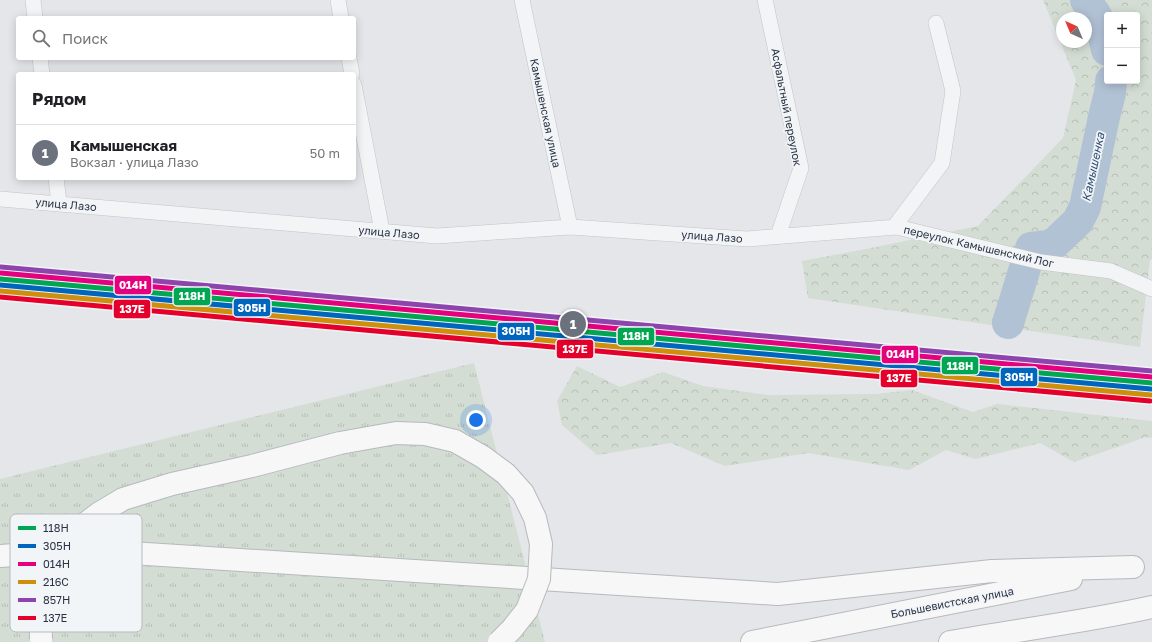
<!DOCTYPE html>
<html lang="ru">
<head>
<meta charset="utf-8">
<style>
	body { margin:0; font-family:"Golos Text",sans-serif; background:#f2f2f2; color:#202124 }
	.controls { position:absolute; right:12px; top:12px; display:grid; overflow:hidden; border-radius:4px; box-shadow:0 2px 10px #0003 }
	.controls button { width:36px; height:36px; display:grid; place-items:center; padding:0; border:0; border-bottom:1px solid #e0e0e0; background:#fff; color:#202124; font:20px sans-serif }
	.compass { position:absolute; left:1056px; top:12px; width:36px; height:36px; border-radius:50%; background:#fff; box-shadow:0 2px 10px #0003; rotate:316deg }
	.you { position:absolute; left:476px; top:420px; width:14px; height:14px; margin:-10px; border:3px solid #fff; border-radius:50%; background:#1a73e8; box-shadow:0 0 0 6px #1a73e833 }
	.badge { display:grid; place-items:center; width:26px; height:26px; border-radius:50%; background:#6b727e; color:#fff; font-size:13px; font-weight:700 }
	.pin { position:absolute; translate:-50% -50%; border:2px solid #fff; box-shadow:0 1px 4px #0006 }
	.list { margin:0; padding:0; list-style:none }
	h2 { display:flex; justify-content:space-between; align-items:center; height:52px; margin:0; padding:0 16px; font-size:17px }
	h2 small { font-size:13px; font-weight:400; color:#757577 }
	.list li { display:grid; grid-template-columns:26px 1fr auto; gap:12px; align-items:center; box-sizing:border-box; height:56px; padding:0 16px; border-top:1px solid #e0e0e0 }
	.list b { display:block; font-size:15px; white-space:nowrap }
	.list p { margin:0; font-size:13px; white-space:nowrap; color:#757577 }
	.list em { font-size:13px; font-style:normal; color:#757577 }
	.icon { flex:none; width:22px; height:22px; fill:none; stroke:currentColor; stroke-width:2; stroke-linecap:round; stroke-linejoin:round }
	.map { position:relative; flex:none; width:1152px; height:642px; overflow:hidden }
	.search { position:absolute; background:#fff; box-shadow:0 2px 10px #0003; left:16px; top:16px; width:340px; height:44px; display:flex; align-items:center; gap:10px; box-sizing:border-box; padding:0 14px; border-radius:4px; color:#757577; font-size:15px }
	.panel { position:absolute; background:#fff; box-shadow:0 2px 10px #0003; left:16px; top:72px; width:340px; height:108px; border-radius:4px }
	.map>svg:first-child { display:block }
</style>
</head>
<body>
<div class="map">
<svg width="1152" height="642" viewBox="0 0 1152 642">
	<defs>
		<pattern id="grass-tufts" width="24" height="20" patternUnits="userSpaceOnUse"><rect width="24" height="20" fill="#d4ddd4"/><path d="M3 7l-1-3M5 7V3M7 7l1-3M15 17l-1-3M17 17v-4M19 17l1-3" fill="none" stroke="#b6beb7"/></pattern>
		<pattern id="forest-crowns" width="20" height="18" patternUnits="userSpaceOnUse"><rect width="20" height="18" fill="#d4ddd4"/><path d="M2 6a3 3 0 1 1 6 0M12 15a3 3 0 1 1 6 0" fill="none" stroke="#b6beb7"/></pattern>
	</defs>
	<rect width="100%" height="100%" fill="#e4e6e9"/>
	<path fill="url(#grass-tufts)" d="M 474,363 L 545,642 L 0,642 L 0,479 Z"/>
	<path fill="url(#forest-crowns)" fill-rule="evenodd" d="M 1043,0 L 1152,0 L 1152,259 L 1150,260 L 1140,347 L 808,298 L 802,261 L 861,250 L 978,226 L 1063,138 L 1076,80 ZM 1107,15 L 1137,15 L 1137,81 L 1107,81 ZM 1062,18 L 1086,18 L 1086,42 L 1062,42 Z
		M 577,366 L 620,387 L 663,372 L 703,386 L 767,395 L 876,394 L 912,390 L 973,412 L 997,404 L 1152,421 L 1152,438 L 1146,437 L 1074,462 L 1040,443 L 975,459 L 946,450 L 909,470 L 808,453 L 725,466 L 671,443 L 597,455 L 562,425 L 557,401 Z"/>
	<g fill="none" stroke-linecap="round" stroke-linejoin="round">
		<path stroke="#b2c2d5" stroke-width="32" d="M 1086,0 L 1101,24 L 1107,50
			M 1031,248 L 1049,246 L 1056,242 L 1078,221 L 1085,207 L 1104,117 L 1110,93 L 1111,81
			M 1008,323 L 1025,268"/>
		<defs>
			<path id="street" d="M 33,0 L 35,18
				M 338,0 L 341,18
				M 522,0 L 570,227
				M 765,0 L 801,168 L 778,236
				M 40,58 L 42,74
				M 349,58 L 352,74
				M 354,85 L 382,231
				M 56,178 L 59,203
				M 0,199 L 437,236 L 570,227 L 747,239 L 897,227 L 1041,262 L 1111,271 L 1152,289
				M 894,227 L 942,163 L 953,91 L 936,23"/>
			<path id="highway" d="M 0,556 L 84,550 L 778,594 L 992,571 L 1133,567
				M 752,642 L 1071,579
				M 950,642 C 1017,630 1085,622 1152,607"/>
		</defs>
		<use href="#street" stroke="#c2c4c7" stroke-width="16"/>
		<use href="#highway" stroke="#b6b9be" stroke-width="24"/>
		<use href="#street" stroke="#f3f4f6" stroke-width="15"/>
		<use href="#highway" stroke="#f7f7f7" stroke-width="22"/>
		<defs>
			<path id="highway-bridge" d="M 41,639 L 40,606 L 45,585 L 56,556 L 73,533 L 98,514 L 123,499 L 172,484 L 252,466 L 340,443 L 396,433 L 425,434 L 455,441 L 483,457 L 506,474 L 523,493 L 535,518 L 541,544 L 539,579 L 527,610 L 512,629 L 499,642"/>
		</defs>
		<use href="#highway-bridge" stroke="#b6b9be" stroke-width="24" stroke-linecap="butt"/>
		<use href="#highway-bridge" stroke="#f7f7f7" stroke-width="22"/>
		<defs>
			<path id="rail-1" d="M 0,279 L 1152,383"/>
			<path id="rail-2" d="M 0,285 L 1151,389"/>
			<path id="rail-3" d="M 1,273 L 1152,377"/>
			<path id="rail-4" d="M 0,291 L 1151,395"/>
			<path id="rail-5" d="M 1,267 L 1152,371"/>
			<path id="rail-6" d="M 0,297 L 1150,401"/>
		</defs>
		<use href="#rail-1" stroke="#f2f5f8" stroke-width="8"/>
		<use href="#rail-2" stroke="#f2f5f8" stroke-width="8"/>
		<use href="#rail-3" stroke="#f2f5f8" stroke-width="8"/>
		<use href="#rail-4" stroke="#f2f5f8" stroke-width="8"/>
		<use href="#rail-5" stroke="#f2f5f8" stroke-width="8"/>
		<use href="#rail-6" stroke="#f2f5f8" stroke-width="8"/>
		<use href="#rail-1" stroke="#00a651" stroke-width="5"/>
		<use href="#rail-2" stroke="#0065bd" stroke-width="5"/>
		<use href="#rail-3" stroke="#e5007d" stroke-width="5"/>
		<use href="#rail-4" stroke="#ce8f0e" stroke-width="5"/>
		<use href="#rail-5" stroke="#8e44ad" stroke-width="5"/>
		<use href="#rail-6" stroke="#e4002b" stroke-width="5"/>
	</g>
	<g text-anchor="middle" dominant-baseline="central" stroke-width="3.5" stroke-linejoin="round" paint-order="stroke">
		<g font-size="11" fill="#2a3344" stroke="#f2f5f8">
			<text transform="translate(787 107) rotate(79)">Асфальтный переулок</text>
			<text transform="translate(546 113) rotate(78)">Камышенская улица</text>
			<text transform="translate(66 204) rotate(5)">улица Лазо</text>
			<text transform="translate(389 232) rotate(5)">улица Лазо</text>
			<text transform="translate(712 236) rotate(4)">улица Лазо</text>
			<text transform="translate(979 246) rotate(13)">переулок Камышенский Лог</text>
			<text transform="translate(952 602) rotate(-11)">Большевистская улица</text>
		</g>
		<g font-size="12" font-style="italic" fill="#325179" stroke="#f2f5f8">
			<text transform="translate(1093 167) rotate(-78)">Камышенка</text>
		</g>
	</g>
	<rect x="10" y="514" width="132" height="118" rx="6" fill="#f2f5f8" stroke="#b6bbc2" stroke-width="1"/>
	<rect x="18" y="526" width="18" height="4" fill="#00a651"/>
	<rect x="18" y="544" width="18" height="4" fill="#0065bd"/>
	<rect x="18" y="562" width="18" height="4" fill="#e5007d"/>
	<rect x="18" y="580" width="18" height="4" fill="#ce8f0e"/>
	<rect x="18" y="598" width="18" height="4" fill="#8e44ad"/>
	<rect x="18" y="616" width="18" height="4" fill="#e4002b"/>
	<g font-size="11" fill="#2a3344">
		<text x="43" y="532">118Н</text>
		<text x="43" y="550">305Н</text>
		<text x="43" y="568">014Н</text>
		<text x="43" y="586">216С</text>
		<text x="43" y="604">857Н</text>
		<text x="43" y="622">137Е</text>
	</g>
	<g stroke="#f2f5f8" stroke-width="1.5">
		<rect x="114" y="275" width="38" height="20" rx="4" fill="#e5007d"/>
		<rect x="173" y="287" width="38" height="19" rx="4" fill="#00a651"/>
		<rect x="233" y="298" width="38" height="19" rx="4" fill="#0065bd"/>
		<rect x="113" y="299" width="38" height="20" rx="4" fill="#e4002b"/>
		<rect x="497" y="322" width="38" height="19" rx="4" fill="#0065bd"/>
		<rect x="617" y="327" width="38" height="19" rx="4" fill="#00a651"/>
		<rect x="556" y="339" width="38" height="20" rx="4" fill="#e4002b"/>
		<rect x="881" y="345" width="38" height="19" rx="4" fill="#e5007d"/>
		<rect x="941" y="356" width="38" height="19" rx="4" fill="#00a651"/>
		<rect x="1000" y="367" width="38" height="20" rx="4" fill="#0065bd"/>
		<rect x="880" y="369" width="38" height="19" rx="4" fill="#e4002b"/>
	</g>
	<g font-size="11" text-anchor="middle" font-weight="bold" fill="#fff">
		<text x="133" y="289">014Н</text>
		<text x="192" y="300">118Н</text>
		<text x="252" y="312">305Н</text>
		<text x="132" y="313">137Е</text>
		<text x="516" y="335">305Н</text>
		<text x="636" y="340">118Н</text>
		<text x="575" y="353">137Е</text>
		<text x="900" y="358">014Н</text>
		<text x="960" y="370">118Н</text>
		<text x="1019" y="381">305Н</text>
		<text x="899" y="382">137Е</text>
	</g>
</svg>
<div class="controls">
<button>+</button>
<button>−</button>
</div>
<svg class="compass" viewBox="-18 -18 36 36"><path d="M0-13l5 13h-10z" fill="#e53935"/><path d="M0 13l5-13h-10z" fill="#757577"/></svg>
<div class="you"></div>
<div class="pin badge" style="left:573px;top:324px">1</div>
<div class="search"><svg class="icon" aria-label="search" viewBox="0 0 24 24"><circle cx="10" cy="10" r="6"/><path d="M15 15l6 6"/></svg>Поиск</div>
<section class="panel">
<h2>Рядом<small></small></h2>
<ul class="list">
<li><span class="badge">1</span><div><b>Камышенская</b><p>Вокзал · улица Лазо</p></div><em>50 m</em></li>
</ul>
</section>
</div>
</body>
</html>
